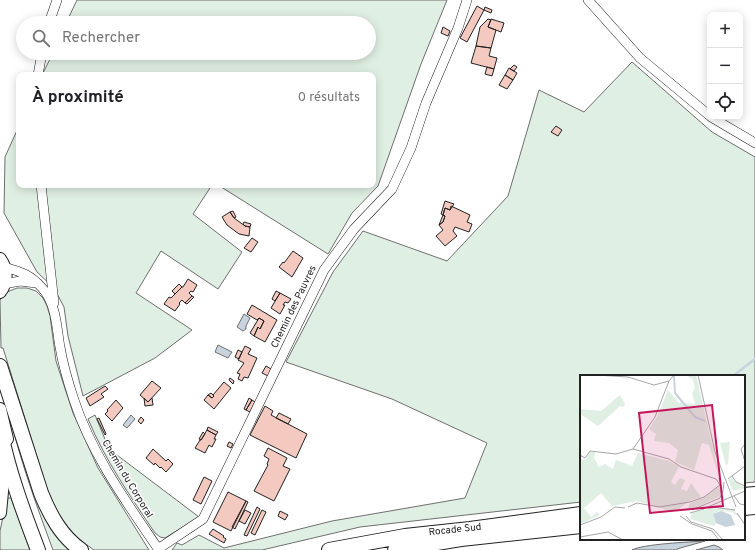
<!DOCTYPE html>
<html lang="fr">
<head>
<meta charset="utf-8">
<style>
	body { margin:0; font-family:Overpass,sans-serif; background:#f2f2f2; color:#202124 }
	.controls { position:absolute; right:12px; top:12px; display:grid; overflow:hidden; border-radius:8px; box-shadow:0 2px 10px #0003 }
	.controls button { width:36px; height:36px; display:grid; place-items:center; padding:0; border:0; border-bottom:1px solid #e0e0e0; background:#fff; color:#202124; font:20px sans-serif }
	.list { margin:0; padding:0; list-style:none }
	h2 { display:flex; justify-content:space-between; align-items:center; height:52px; margin:0; padding:0 16px; font-size:17px }
	h2 small { font-size:13px; font-weight:400; color:#757577 }
	.icon { flex:none; width:22px; height:22px; fill:none; stroke:currentColor; stroke-width:2; stroke-linecap:round; stroke-linejoin:round }
	.map { position:relative; flex:none; width:755px; height:550px; overflow:hidden }
	.search { position:absolute; background:#fff; box-shadow:0 2px 10px #0003; left:16px; top:16px; width:360px; height:44px; display:flex; align-items:center; gap:10px; box-sizing:border-box; padding:0 14px; border-radius:22px; color:#757577; font-size:15px }
	.panel { position:absolute; background:#fff; box-shadow:0 2px 10px #0003; left:16px; top:72px; width:360px; height:116px; border-radius:8px }
	.map>svg:first-child { display:block }
</style>
</head>
<body>
<div class="map">
<svg width="755" height="550" viewBox="0 0 755 550">
	<rect width="100%" height="100%" fill="#fff"/>
	<path fill="#e0efe3" stroke="#6f6f6f" d="M 77,0 L 447,0 L 421,64 L 378,186 L 352,213 L 328,254 L 218,185 L 373,185 L 373,75 L 42,75 L 53,53 L 369,53 L 369,23 L 66,23 Z
		M 632,62 L 712,132 L 755,157 L 755,482 L 744,483 L 744,376 L 581,376 L 581,502 L 360,527 L 262,550 L 172,550 L 177,543 L 182,545 L 199,535 L 224,548 L 332,521 L 465,498 L 487,443 L 392,399 L 286,362 L 333,272 L 363,231 L 447,261 L 508,196 L 539,90 L 584,112 Z
		M 19,126 L 19,185 L 212,185 L 193,214 L 242,252 L 218,289 L 161,251 L 136,293 L 192,330 L 155,358 L 83,396 L 68,336 L 64,307 L 54,288 L 37,272 L 4,213 L 5,157 Z
		M 17,288 L 27,288 L 36,291 L 43,298 L 47,306 L 50,316 L 56,361 L 73,413 L 98,468 L 149,550 L 94,550 L 76,537 L 59,516 L 47,489 L 3,348 L 1,348 L 0,300 L 7,292 Z
		M 5,395 L 15,424 L 74,550 L 53,550 C 34,499 16,449 5,395 Z
		M 95,415 L 109,449 L 199,517 L 165,538 L 160,537 L 155,533 C 130,496 105,460 88,419 Z
		M 7,498 L 11,498 L 30,550 L 0,550 L 0,531 Z"/>
	<path fill="#c7d3dd" stroke="#6f6f6f" d="M 244,314 L 250,318 L 246,326 L 246,329 L 243,331 L 237,327 Z
		M 218,345 L 232,352 L 228,358 L 215,352 Z
		M 131,415 L 135,419 L 127,428 L 123,425 Z
		M 705,541 L 677,549 L 677,550 L 632,550 C 643,544 689,542 705,541 Z
		M 714,545 L 719,547 L 723,550 L 696,550 Z"/>
	<g fill="none" stroke-linecap="round" stroke-linejoin="round">
		<path stroke="#c7d3dd" stroke-width="2.5" d="M 733,376 L 755,359"/>
	</g>
	<path fill="#f3c9c0" stroke="#222" d="M 477,6 L 484,10 L 467,42 L 460,38 Z
		M 485,7 L 492,10 L 491,13 L 484,10 Z
		M 488,19 L 491,20 L 488,27 L 496,30 L 491,48 L 476,46 L 480,27 Z
		M 491,19 L 504,23 L 501,32 L 488,27 Z
		M 443,27 L 450,31 L 448,36 L 441,33 Z
		M 476,46 L 491,48 L 489,56 L 497,58 L 494,69 L 471,63 Z
		M 514,65 L 517,67 L 514,71 L 510,69 Z
		M 487,67 L 494,69 L 492,76 L 485,74 Z
		M 509,68 L 517,73 L 513,80 L 505,75 Z
		M 505,75 L 513,80 L 507,89 L 499,85 Z
		M 556,126 L 562,130 L 558,136 L 551,132 Z
		M 445,201 L 454,204 L 450,210 L 445,208 L 443,215 L 441,214 Z
		M 451,206 L 470,215 L 467,222 L 472,224 L 469,232 L 455,227 L 453,231 L 457,236 L 445,246 L 436,236 L 443,230 L 439,225 L 443,222 L 445,216 L 443,215 L 445,208 L 450,210 Z
		M 233,211 L 236,217 L 234,218 L 230,212 Z
		M 230,212 L 234,218 L 245,226 L 250,227 L 249,236 L 239,234 L 227,225 L 222,217 Z
		M 443,215 L 445,216 L 443,222 L 439,225 Z
		M 244,222 L 251,224 L 250,227 L 245,226 L 243,224 Z
		M 252,238 L 258,242 L 251,252 L 244,248 Z
		M 293,251 L 303,258 L 292,277 L 279,267 L 283,262 L 284,263 Z
		M 188,279 L 197,285 L 193,292 L 191,291 L 189,293 L 192,296 L 185,303 L 182,300 L 179,303 L 180,304 L 175,311 L 164,304 L 169,297 L 171,298 L 182,287 L 183,287 Z
		M 179,284 L 182,287 L 175,294 L 172,291 Z
		M 276,291 L 280,293 L 275,301 L 272,299 Z
		M 280,293 L 291,299 L 288,303 L 285,302 L 283,305 L 285,305 L 280,314 L 271,308 Z
		M 192,296 L 194,297 L 187,304 L 185,303 Z
		M 252,305 L 277,320 L 265,342 L 254,336 L 258,327 L 260,329 L 264,321 L 259,318 L 257,320 L 247,314 Z
		M 259,318 L 264,321 L 260,329 L 258,327 L 254,336 L 250,333 Z
		M 245,346 L 251,349 L 248,354 L 257,358 L 248,378 L 244,377 L 242,381 L 238,379 L 240,374 L 237,373 L 244,363 L 238,360 Z
		M 238,350 L 242,352 L 239,359 L 235,357 Z
		M 266,366 L 271,369 L 268,376 L 262,373 Z
		M 230,378 L 234,381 L 233,384 L 229,380 Z
		M 152,381 L 161,388 L 148,402 L 140,395 Z
		M 224,382 L 231,388 L 214,409 L 204,400 L 208,395 L 212,398 L 214,396 L 213,395 Z
		M 105,386 L 108,389 L 101,394 L 104,397 L 90,406 L 86,398 Z
		M 211,393 L 214,396 L 212,398 L 208,395 Z
		M 144,398 L 148,402 L 152,398 L 153,405 L 145,406 Z
		M 249,398 L 252,400 L 246,410 L 244,409 Z
		M 116,400 L 123,408 L 112,421 L 105,414 L 108,411 L 107,410 Z
		M 252,400 L 255,402 L 250,412 L 246,410 Z
		M 265,406 L 273,411 L 271,415 L 307,434 L 296,458 L 250,435 Z
		M 279,413 L 291,419 L 288,424 L 276,418 Z
		M 141,417 L 144,420 L 141,424 L 138,421 Z
		M 99,418 L 106,434 L 105,435 L 97,419 Z
		M 208,427 L 218,432 L 216,435 L 207,430 Z
		M 207,430 L 216,435 L 214,439 L 216,439 L 212,447 L 209,445 L 205,453 L 195,448 L 200,440 L 201,440 Z
		M 203,432 L 205,434 L 201,440 L 199,439 Z
		M 229,442 L 233,444 L 231,448 L 227,446 Z
		M 268,448 L 287,458 L 283,466 L 290,469 L 274,501 L 254,491 L 268,465 L 267,464 L 269,459 L 264,456 Z
		M 153,449 L 166,461 L 168,459 L 173,464 L 166,472 L 161,467 L 160,468 L 155,463 L 154,465 L 146,458 Z
		M 204,477 L 212,481 L 201,504 L 193,500 Z
		M 228,492 L 246,501 L 231,531 L 213,522 Z
		M 246,501 L 248,502 L 235,529 L 232,527 Z
		M 257,507 L 260,509 L 247,536 L 244,535 Z
		M 245,510 L 251,513 L 245,524 L 239,521 Z
		M 262,510 L 266,512 L 255,535 L 251,533 Z
		M 280,511 L 288,515 L 285,520 L 278,516 Z
		M 213,529 L 224,536 L 223,537 L 226,539 L 224,543 L 209,534 Z"/>
	<g fill="none" stroke-linecap="round" stroke-linejoin="round">
		<defs>
			<path id="minor" d="M 588,0 L 640,58 L 710,116
				M 49,23 L 57,0
				M 38,75 L 42,53
				M 711,117 L 755,143
				M 41,185 L 54,303
				M 4,267 C 10,269 16,270 22,273 C 33,277 45,289 50,300 C 57,314 57,331 60,347 C 63,365 68,382 74,400 C 92,455 127,503 159,550
				M 4,284 L 20,281 L 36,283
				M 158,549 L 203,519 L 324,270 L 354,229 L 392,189 L 411,148 L 426,103 L 458,28 L 467,0"/>
			<path id="major" d="M 0,259 C 7,269 8,281 0,292
				M 0,409 L 7,439
				M 0,455 L 3,481 L 0,513"/>
			<path id="highway" d="M 0,366 L 41,493 C 50,515 61,536 81,550
				M 0,429 C 8,470 23,511 38,550
				M 744,495 L 755,494
				M 744,508 L 755,507
				M 329,550 L 405,536 L 470,529 L 581,514
				M 395,550 L 461,539 L 581,526"/>
		</defs>
		<use href="#minor" stroke="#222" stroke-width="10"/>
		<use href="#major" stroke="#222" stroke-width="14"/>
		<use href="#highway" stroke="#222" stroke-width="16"/>
		<use href="#minor" stroke="#fff" stroke-width="9"/>
		<use href="#major" stroke="#fff" stroke-width="12"/>
		<use href="#highway" stroke="#fff" stroke-width="14"/>
	</g>
	<g text-anchor="middle" dominant-baseline="central" stroke-width="3" stroke-linejoin="round" paint-order="stroke">
		<g font-size="10" fill="#222" stroke="#fff">
			<text transform="translate(294 307) rotate(-64)">Chemin des Pauvres</text>
			<text transform="translate(127 479) rotate(59)">Chemin du Corporal</text>
			<text transform="translate(455 530) rotate(-6)">Rocade Sud</text>
		</g>
	</g>
	<g transform="translate(580 375)">
		<rect width="165" height="165" fill="#fff"/>
		<path d="M 107,0 L 116,0 L 141,108 L 138,105 L 139,101 L 129,70 L 122,68 L 114,95 L 95,87 L 98,75 L 89,68 L 74,66 L 76,59 L 69,54 L 77,42 L 88,15 L 99,28 L 115,29 L 112,18 L 115,13 L 113,5 ZM 40,20 L 45,29 L 44,32 L 40,31 L 18,51 L 0,39 L 0,34 L 21,36 ZM 150,67 L 148,89 L 146,91 L 140,68 ZM 9,77 L 15,77 L 14,83 L 19,92 L 25,89 L 33,94 L 36,85 L 52,91 L 58,78 L 89,86 L 99,91 L 91,107 L 95,110 L 100,103 L 105,105 L 101,114 L 107,116 L 111,108 L 121,122 L 109,126 L 98,135 L 90,136 L 57,126 L 32,131 L 21,118 L 4,133 L 11,142 L 17,137 L 20,140 L 0,149 L 0,85 L 6,84 ZM 152,103 L 155,107 L 165,113 L 153,116 L 148,105 ZM 143,109 L 140,121 L 111,135 L 108,133 L 110,128 L 123,123 ZM 131,133 L 154,135 L 159,142 L 152,137 L 143,135 L 147,137 L 139,136 L 133,139 L 136,148 L 134,151 L 110,144 L 112,138 Z" fill="#e0efe3"/>
		<path d="M 141,136 L 151,140 L 155,150 L 146,152 L 136,148 L 133,139 Z" fill="#c7d3dd"/>
		<path fill="none" stroke="#c7d3dd" stroke-width="2" d="M 94,1 L 95,18 L 115,42 L 125,46"/>
		<path fill="none" stroke="#a7a7a7" stroke-width="1" d="M 16,0 L 48,2 L 74,10 L 89,6 L 94,0M 118,0 L 135,77 L 156,132M 53,74 L 75,42 L 89,6M 0,80 L 5,83 L 10,76 L 36,79 L 53,74 L 89,84 L 101,92 L 136,104 L 140,110M 164,84 L 161,74 L 165,69M 152,101 L 156,107 L 165,111M 148,104 L 165,91M 154,121 L 160,129 L 165,130M 48,132 L 57,128 L 79,132 L 110,127 L 124,122 L 140,110M 132,132 L 155,135M 123,134 L 165,116M 112,135 L 140,123 L 143,116 L 144,107M 110,138 L 124,134M 157,138 L 165,150M 100,141 L 112,149 L 132,156 L 139,165M 106,141 L 111,147 L 133,154 L 143,165M 0,150 L 21,142 L 35,132 L 45,133M 0,162 L 28,157 L 43,165"/>
		<path fill="#c2185b" fill-opacity="0.15" stroke="#c2185b" stroke-width="2" d="M 132,30 L 143,131 L 70,138 L 59,38 Z"/>
		<rect width="165" height="165" fill="none" stroke="#222" stroke-width="2"/>
	</g>
</svg>
<div class="controls">
<button>+</button>
<button>−</button>
<button><svg class="icon" aria-label="locate" viewBox="0 0 24 24"><circle cx="12" cy="12" r="6"/><path d="M12 2v4M12 18v4M2 12h4M18 12h4"/></svg></button>
</div>
<div class="search"><svg class="icon" aria-label="search" viewBox="0 0 24 24"><circle cx="10" cy="10" r="6"/><path d="M15 15l6 6"/></svg>Rechercher</div>
<section class="panel">
<h2>À proximité<small>0 résultats</small></h2>
<ul class="list">
</ul>
</section>
</div>
</body>
</html>
